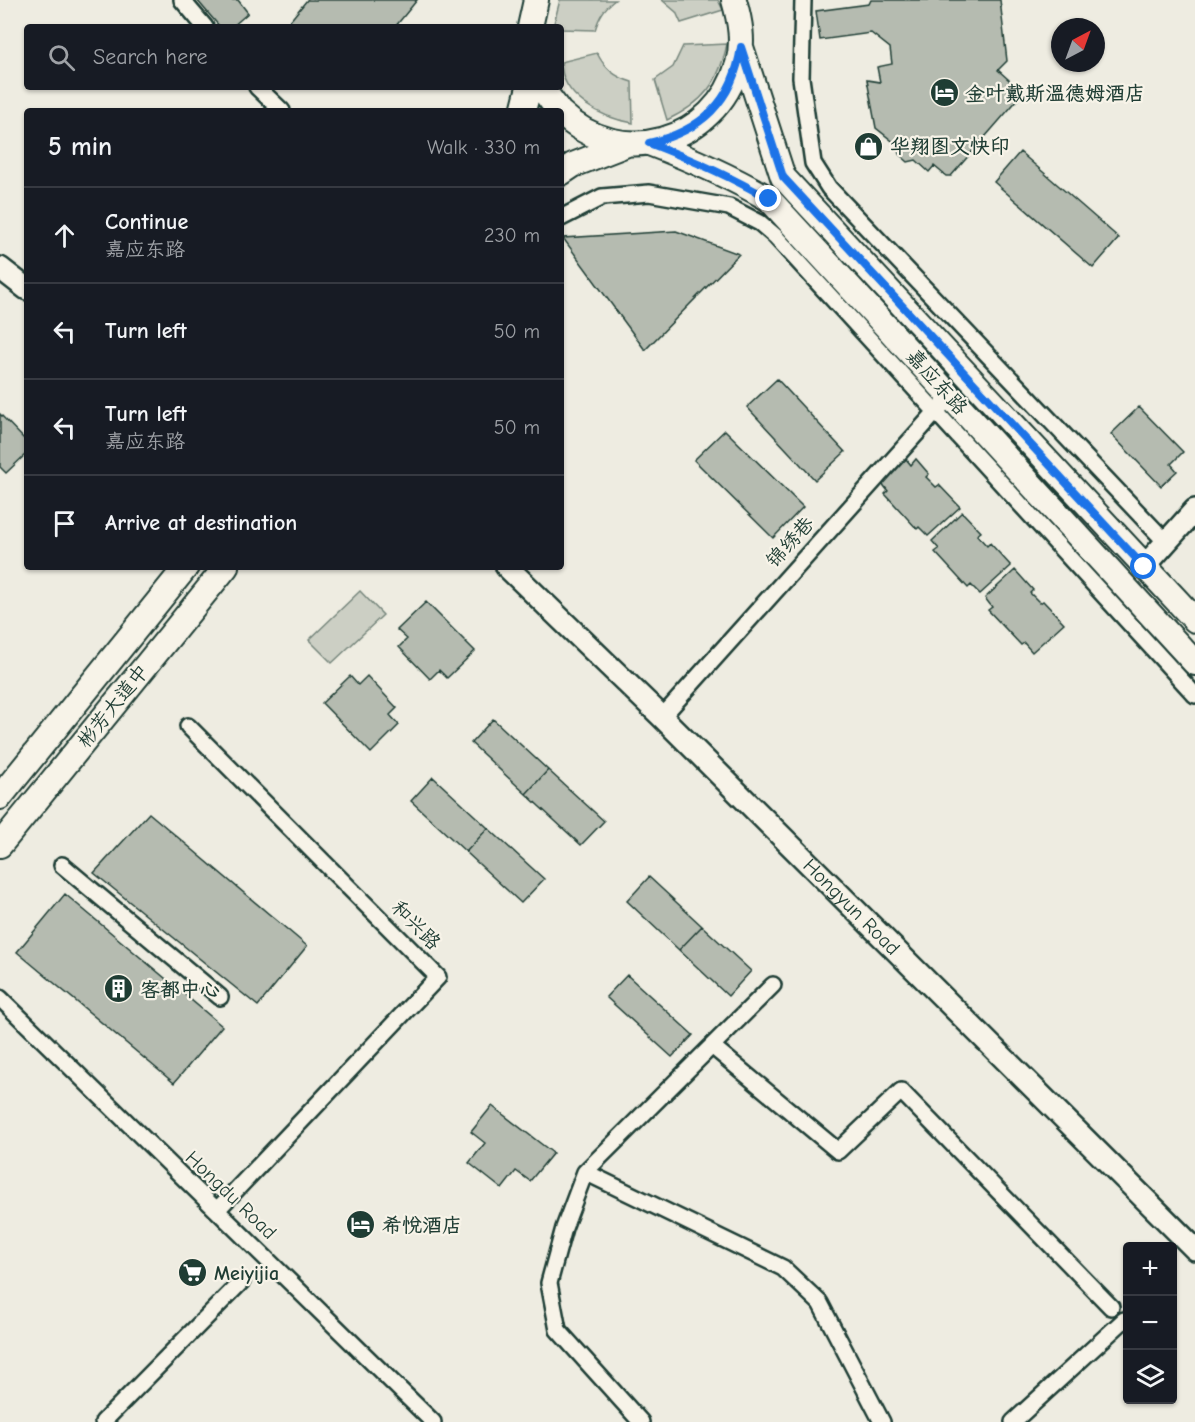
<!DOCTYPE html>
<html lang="en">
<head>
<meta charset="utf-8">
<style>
	body { margin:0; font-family:"Comic Neue","LXGW WenKai TC",sans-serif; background:#242831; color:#f1f3f6 }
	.controls { position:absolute; right:18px; bottom:18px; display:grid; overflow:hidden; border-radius:6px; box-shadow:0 2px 4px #0004 }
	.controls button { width:54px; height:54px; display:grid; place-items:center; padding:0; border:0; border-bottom:2px solid #363941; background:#171b24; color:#f1f3f6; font:30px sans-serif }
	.compass { position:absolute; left:1051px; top:18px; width:54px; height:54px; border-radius:50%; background:#171b24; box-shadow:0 2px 4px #0004; rotate:41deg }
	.stop { position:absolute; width:18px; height:18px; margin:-14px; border:4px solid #1a73e8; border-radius:50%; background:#fff }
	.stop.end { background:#1a73e8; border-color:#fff; box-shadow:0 2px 6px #0008 }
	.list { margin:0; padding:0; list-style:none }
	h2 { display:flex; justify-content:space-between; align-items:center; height:78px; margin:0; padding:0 24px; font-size:26px }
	h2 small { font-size:20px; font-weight:400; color:#9ea1a6 }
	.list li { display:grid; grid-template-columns:39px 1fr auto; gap:18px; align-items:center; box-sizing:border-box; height:96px; padding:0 24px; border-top:2px solid #363941 }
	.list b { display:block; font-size:22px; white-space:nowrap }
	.list p { margin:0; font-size:20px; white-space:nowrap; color:#9ea1a6 }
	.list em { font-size:20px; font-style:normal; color:#9ea1a6 }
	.icon { flex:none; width:33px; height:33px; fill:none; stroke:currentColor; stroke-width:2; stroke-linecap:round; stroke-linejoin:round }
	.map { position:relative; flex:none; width:1195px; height:1422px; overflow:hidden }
	.search { position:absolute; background:#171b24; box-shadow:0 2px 4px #0004; left:24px; top:24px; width:540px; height:66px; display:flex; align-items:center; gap:15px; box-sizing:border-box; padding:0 21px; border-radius:6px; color:#9ea1a6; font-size:22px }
	.panel { position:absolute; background:#171b24; box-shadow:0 2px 4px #0004; left:24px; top:108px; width:540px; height:462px; border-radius:6px }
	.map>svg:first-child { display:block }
</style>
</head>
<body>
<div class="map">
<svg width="1195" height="1422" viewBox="0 0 1195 1422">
	<rect width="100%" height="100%" fill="#eeece1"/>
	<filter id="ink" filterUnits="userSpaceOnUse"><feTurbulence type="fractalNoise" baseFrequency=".0167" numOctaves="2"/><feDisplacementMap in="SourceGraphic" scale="12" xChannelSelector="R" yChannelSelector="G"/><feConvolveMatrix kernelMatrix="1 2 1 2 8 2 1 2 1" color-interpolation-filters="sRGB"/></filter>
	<g filter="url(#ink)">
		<path fill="#cccfc4" stroke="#76867c" stroke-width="1.5" d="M 560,0 L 615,0 C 604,8 599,17 595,30 L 561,29 L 561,27 L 553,27 Z
			M 662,0 L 718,0 L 723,10 L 681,23 L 676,12 Z
			M 727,44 C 719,83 703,103 667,120 L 655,80 L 673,67 L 683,46 Z
			M 597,53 C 605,69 615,77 632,82 L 633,123 C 602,118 561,98 561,62 Z
			M 360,591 L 383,615 L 332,663 L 309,640 Z"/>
		<path fill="#b5bbb0" stroke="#1f3d34" stroke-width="1.5" d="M 197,0 L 238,0 L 248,13 L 232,27 L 220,27 Z
			M 307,0 L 417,0 L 395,27 L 285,27 Z
			M 871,0 L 1000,0 L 1007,61 L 998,70 L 1018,88 L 1019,98 L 951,176 L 946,176 L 934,166 L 929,172 L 916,160 L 908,162 L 899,154 L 896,144 L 876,128 L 867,80 L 880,82 L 877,67 L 892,64 L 890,48 L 871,33 L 820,40 L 816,11 L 869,4 Z
			M 1020,152 L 1119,238 L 1093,268 L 994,182 Z
			M 676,231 L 739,254 L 645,350 L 563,238 Z
			M 777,379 L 845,452 L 815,480 L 747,407 Z
			M 1139,407 L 1183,452 L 1171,464 L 1177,471 L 1161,486 L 1111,434 Z
			M 0,414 L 27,442 L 27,453 L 6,473 L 0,467 Z
			M 725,430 L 803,507 L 773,538 L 694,460 Z
			M 906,459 L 911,465 L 916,459 L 929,474 L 926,477 L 936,487 L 939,485 L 960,507 L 928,536 L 919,527 L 917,529 L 885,494 L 888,491 L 881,482 Z
			M 962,512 L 981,532 L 977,535 L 987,546 L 990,543 L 1011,566 L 980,594 L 971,585 L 968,588 L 935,552 L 939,549 L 932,541 Z
			M 1015,570 L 1033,590 L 1030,593 L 1040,603 L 1043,601 L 1064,623 L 1032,652 L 1024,643 L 1021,645 L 988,610 L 992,607 L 985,598 Z
			M 426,602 L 475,651 L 447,678 L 439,670 L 430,679 L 399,647 L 407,639 L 397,630 Z
			M 350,676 L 358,685 L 367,676 L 397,708 L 390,715 L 399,725 L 371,753 L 322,703 Z
			M 493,719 L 548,770 L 526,794 L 471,743 Z
			M 548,770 L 604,821 L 581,845 L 526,794 Z
			M 433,777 L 488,828 L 466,852 L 411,801 Z
			M 149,813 L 307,946 L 258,1006 L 94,873 Z
			M 488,828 L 544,879 L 521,903 L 466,852 Z
			M 649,877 L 702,926 L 679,950 L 627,901 Z
			M 65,894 L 222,1026 L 174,1083 L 17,952 Z
			M 702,926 L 751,971 L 728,996 L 679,950 Z
			M 627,975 L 693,1035 L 672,1057 L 606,997 Z
			M 492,1106 L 553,1153 L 530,1181 L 516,1171 L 502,1189 L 469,1163 L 485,1143 L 471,1132 Z"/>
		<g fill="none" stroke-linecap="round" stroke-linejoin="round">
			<defs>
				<path id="street" d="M 182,0 L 205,27
					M 803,0 L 801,78 L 813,163 L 829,188 L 1166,542
					M 257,87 L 282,111
					M 561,218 L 602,197 L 649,193 L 729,207 L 760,223 L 775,236 L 1195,695
					M 662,717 L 943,404
					M 188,726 L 438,977 L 217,1210
					M 62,865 L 220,997
					M 0,998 L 433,1422
					M 712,1046 L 838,1151 L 901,1091 L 1111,1307
					M 585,1172 L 783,1268 L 820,1303 L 882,1422
					M 103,1422 L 242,1281
					M 641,1422 L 558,1330 L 549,1283 L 564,1228 L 585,1172 L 773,985
					M 1013,1422 L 1124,1320"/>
				<g id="secondary">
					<path d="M 0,268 L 27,289"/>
					<path id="s1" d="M 507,567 L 662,717 L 1195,1249"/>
					<path d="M 1144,567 L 1195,510"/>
				</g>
				<path id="primary" d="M 530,27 L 536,0
					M 741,47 L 783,177 L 1195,620
					M 541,87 L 559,111
					M 523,111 L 529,87
					M 561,113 C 620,170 716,143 738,64 C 744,42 740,21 734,0
					M 649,143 C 691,159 730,176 769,199 L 1195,663
					M 561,173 L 573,165 L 627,144
					M 0,797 L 186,567
					M 0,845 L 226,567"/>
			</defs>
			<use href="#street" stroke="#1f3d34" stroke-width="20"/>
			<use href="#secondary" stroke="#1f3d34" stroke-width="26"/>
			<use href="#primary" stroke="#1f3d34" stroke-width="28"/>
			<use href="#street" stroke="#f7f3e8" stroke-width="15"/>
			<use href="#secondary" stroke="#f7f3e8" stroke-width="21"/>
			<use href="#primary" stroke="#f7f3e8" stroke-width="24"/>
		</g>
	</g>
	<g fill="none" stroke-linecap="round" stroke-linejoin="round" filter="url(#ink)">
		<path stroke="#1a73e8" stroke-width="8" d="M 769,199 C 730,176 691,159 649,143 C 701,131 733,102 741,47 L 783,177 L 1144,567"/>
	</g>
	<defs>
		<symbol id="hotel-disc" viewBox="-11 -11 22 22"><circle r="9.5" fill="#1f3d34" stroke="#f7f3e8"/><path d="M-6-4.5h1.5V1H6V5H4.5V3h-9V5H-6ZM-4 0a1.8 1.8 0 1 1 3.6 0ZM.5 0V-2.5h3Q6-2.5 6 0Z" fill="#fff"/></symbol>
		<symbol id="shop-disc" viewBox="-11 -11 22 22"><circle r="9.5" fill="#1f3d34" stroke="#f7f3e8"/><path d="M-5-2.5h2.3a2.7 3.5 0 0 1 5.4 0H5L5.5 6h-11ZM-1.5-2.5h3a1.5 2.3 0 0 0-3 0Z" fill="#fff"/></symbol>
		<symbol id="building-disc" viewBox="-11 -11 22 22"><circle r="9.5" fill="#1f3d34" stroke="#f7f3e8"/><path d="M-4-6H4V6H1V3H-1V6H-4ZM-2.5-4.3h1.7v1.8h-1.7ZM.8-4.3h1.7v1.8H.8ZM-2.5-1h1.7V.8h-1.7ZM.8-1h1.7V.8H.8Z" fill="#fff"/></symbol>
		<symbol id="supermarket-disc" viewBox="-11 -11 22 22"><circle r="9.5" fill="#1f3d34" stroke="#f7f3e8"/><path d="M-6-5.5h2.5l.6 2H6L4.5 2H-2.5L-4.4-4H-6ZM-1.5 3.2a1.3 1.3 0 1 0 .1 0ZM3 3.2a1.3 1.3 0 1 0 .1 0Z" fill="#fff"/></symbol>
	</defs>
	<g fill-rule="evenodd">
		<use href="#hotel-disc" x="928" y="76" width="33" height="33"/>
		<use href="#shop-disc" x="852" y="130" width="33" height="33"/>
		<use href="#building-disc" x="102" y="972" width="33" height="33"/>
		<use href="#hotel-disc" x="344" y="1208" width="33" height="33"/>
		<use href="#supermarket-disc" x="176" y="1256" width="33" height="33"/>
	</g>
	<g text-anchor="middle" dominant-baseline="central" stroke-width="4.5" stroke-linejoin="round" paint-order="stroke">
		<g font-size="20" font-weight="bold" fill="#1f3d34" stroke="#f7f3e8" text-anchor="start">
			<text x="965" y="93">金叶戴斯温德姆酒店</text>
			<text x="890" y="146">华翔图文快印</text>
			<text x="140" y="989">客都中心</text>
			<text x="382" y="1225">希悦酒店</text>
			<text x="214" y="1273">Meiyijia</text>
		</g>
		<g font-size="20" fill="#1f3d34" stroke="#f7f3e8">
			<text transform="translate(937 382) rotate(48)">嘉应东路</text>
			<text transform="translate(790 542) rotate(-48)">锦绣巷</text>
			<text transform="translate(113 706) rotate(-51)">彬芳大道中</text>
			<text stroke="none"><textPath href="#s1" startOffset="484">Hongyun Road</textPath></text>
			<text transform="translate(416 925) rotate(45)">和兴路</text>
			<text transform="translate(231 1195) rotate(44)">Hongdu Road</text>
		</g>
	</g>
</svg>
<div class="controls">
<button>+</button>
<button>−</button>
<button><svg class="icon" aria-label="layers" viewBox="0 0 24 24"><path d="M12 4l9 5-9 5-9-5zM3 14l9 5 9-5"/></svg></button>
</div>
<svg class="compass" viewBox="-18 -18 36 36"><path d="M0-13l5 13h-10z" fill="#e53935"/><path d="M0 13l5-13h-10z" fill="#9ea1a6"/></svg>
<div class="stop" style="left:1144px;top:567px"></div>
<div class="stop end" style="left:769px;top:199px"></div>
<div class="search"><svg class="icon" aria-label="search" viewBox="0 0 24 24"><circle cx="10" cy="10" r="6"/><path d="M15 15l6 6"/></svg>Search here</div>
<section class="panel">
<h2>5 min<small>Walk · 330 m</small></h2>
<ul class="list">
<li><svg class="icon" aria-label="ahead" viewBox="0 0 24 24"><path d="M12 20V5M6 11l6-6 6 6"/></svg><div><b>Continue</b><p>嘉应东路</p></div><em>230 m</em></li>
<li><svg class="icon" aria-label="left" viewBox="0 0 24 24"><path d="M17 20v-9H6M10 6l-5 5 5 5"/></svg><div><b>Turn left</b></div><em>50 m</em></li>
<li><svg class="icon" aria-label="left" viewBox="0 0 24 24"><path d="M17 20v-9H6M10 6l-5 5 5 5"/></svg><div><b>Turn left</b><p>嘉应东路</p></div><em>50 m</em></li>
<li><svg class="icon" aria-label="arrive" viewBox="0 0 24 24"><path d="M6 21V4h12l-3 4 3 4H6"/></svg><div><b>Arrive at destination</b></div></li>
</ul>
</section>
</div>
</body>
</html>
